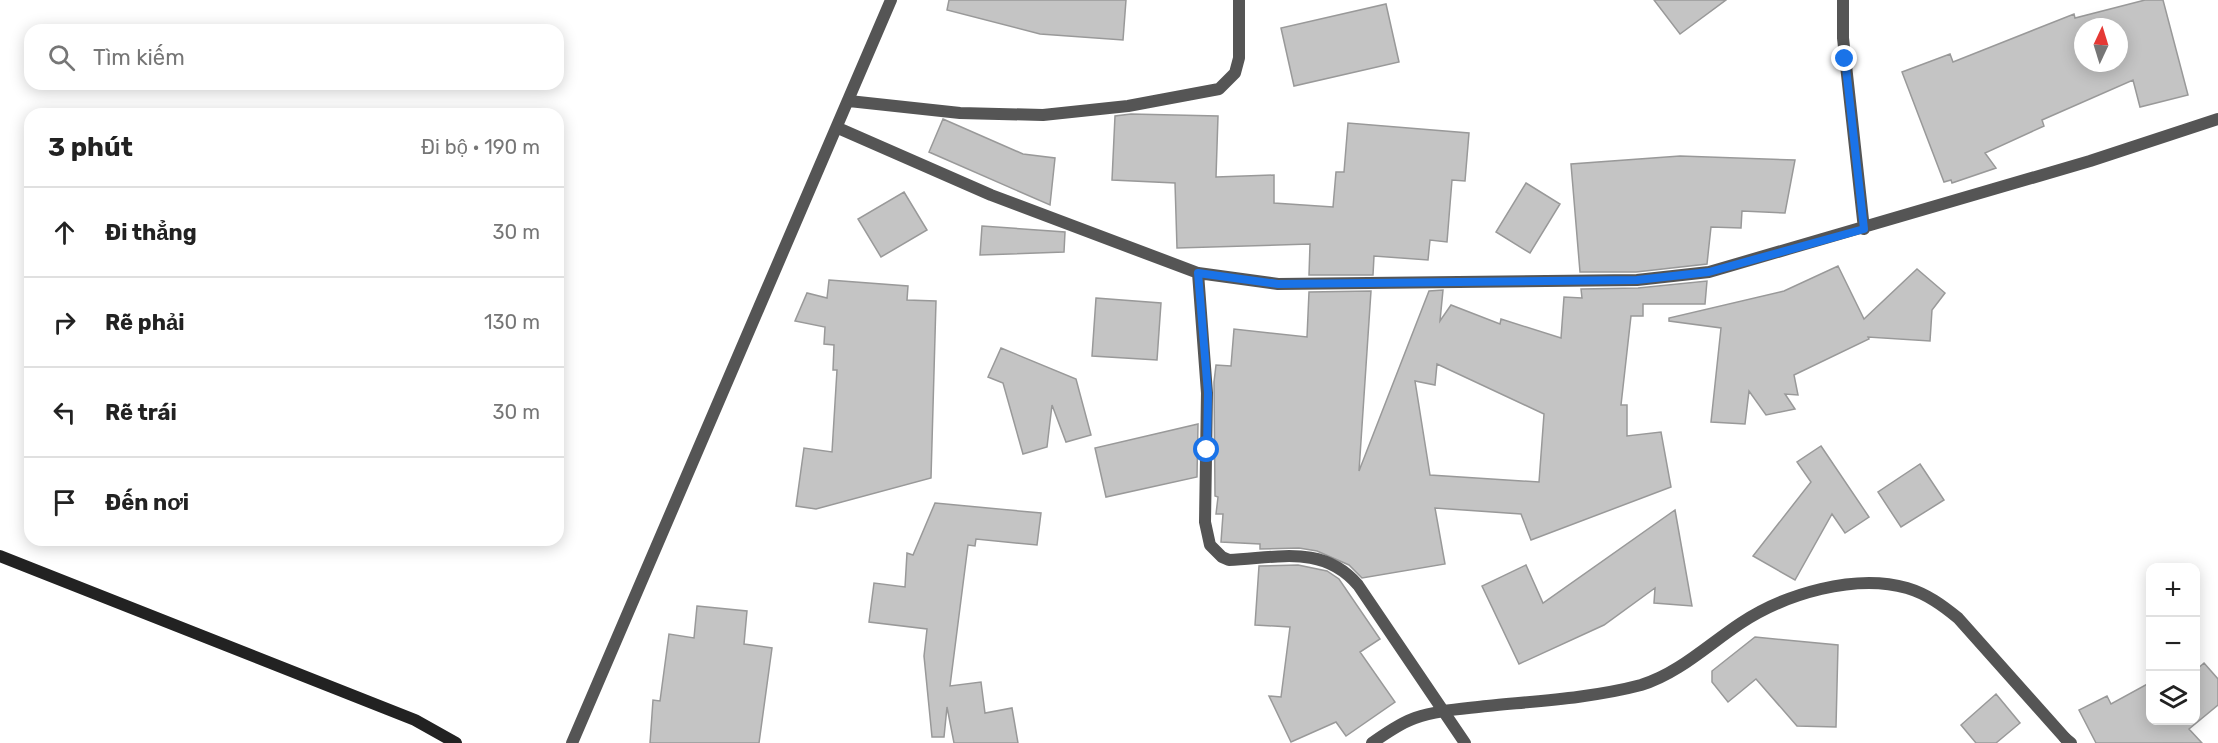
<!DOCTYPE html>
<html lang="vi">
<head>
<meta charset="utf-8">
<style>
	body { margin:0; font-family:Rubik,sans-serif; background:#f6f6f6; color:#222 }
	.controls { position:absolute; right:18px; bottom:18px; display:grid; overflow:hidden; border-radius:12px; box-shadow:0 3px 15px #0003 }
	.controls button { width:54px; height:54px; display:grid; place-items:center; padding:0; border:0; border-bottom:2px solid #e0e0e0; background:#fff; color:#222; font:30px sans-serif }
	.compass { position:absolute; left:2074px; top:18px; width:54px; height:54px; border-radius:50%; background:#fff; box-shadow:0 3px 15px #0003; rotate:4deg }
	.stop { position:absolute; width:18px; height:18px; margin:-14px; border:4px solid #1a73e8; border-radius:50%; background:#fff }
	.stop.end { background:#1a73e8; border-color:#fff; box-shadow:0 2px 6px #0008 }
	.list { margin:0; padding:0; list-style:none }
	h2 { display:flex; justify-content:space-between; align-items:center; height:78px; margin:0; padding:0 24px; font-size:26px }
	h2 small { font-size:20px; font-weight:400; color:#767676 }
	.list li { display:grid; grid-template-columns:39px 1fr auto; gap:18px; align-items:center; box-sizing:border-box; height:90px; padding:0 24px; border-top:2px solid #e0e0e0 }
	.list b { display:block; font-size:22px; white-space:nowrap }
	.list em { font-size:20px; font-style:normal; color:#767676 }
	.icon { flex:none; width:33px; height:33px; fill:none; stroke:currentColor; stroke-width:2; stroke-linecap:round; stroke-linejoin:round }
	.map { position:relative; flex:none; width:2218px; height:743px; overflow:hidden }
	.search { position:absolute; background:#fff; box-shadow:0 3px 15px #0003; left:24px; top:24px; width:540px; height:66px; display:flex; align-items:center; gap:15px; box-sizing:border-box; padding:0 21px; border-radius:18px; color:#767676; font-size:22px }
	.panel { position:absolute; background:#fff; box-shadow:0 3px 15px #0003; left:24px; top:108px; width:540px; height:438px; border-radius:18px }
	.map>svg:first-child { display:block }
</style>
</head>
<body>
<div class="map">
<svg width="2218" height="743" viewBox="0 0 2218 743">
	<rect width="100%" height="100%" fill="#fff"/>
	<path fill="#c4c4c4" stroke="#999" stroke-width="1.5" fill-rule="evenodd" d="M 949,0 L 1126,0 L 1123,40 L 1040,34 L 947,10 Z
		M 1654,0 L 1726,0 L 1680,34 Z
		M 2145,0 L 2163,0 L 2188,95 L 2140,107 L 2133,80 L 2042,120 L 2044,126 L 1985,153 L 1996,168 L 1952,183 L 1951,180 L 1944,182 L 1902,72 L 1950,54 L 1953,62 L 2074,14 L 2075,18 ZM 2083,27 L 2119,27 L 2119,63 L 2083,63 Z
		M 1386,4 L 1399,62 L 1294,86 L 1281,28 Z
		M 1131,114 L 1218,116 L 1216,177 L 1274,175 L 1274,203 L 1333,207 L 1336,172 L 1344,172 L 1348,123 L 1469,133 L 1465,181 L 1452,180 L 1447,242 L 1430,240 L 1428,260 L 1374,256 L 1373,275 L 1309,275 L 1310,244 L 1177,248 L 1175,183 L 1112,180 L 1115,116 Z
		M 943,119 L 1023,154 L 1055,158 L 1050,205 L 929,152 Z
		M 1680,156 L 1795,160 L 1785,213 L 1742,211 L 1741,228 L 1711,227 L 1707,264 L 1636,272 L 1580,272 L 1571,164 Z
		M 1526,183 L 1560,204 L 1530,253 L 1496,232 Z
		M 904,192 L 927,230 L 881,257 L 858,219 Z
		M 982,226 L 1065,232 L 1064,252 L 980,255 Z
		M 1838,266 L 1864,319 L 1917,269 L 1945,293 L 1932,310 L 1930,341 L 1868,337 L 1869,339 L 1794,375 L 1798,395 L 1785,394 L 1795,409 L 1766,415 L 1749,391 L 1745,424 L 1711,422 L 1721,328 L 1669,321 L 1669,318 L 1784,291 Z
		M 829,280 L 908,286 L 907,300 L 936,301 L 931,478 L 816,509 L 796,506 L 804,448 L 832,452 L 837,370 L 833,370 L 834,345 L 824,344 L 825,327 L 795,321 L 807,293 L 827,298 Z
		M 1707,281 L 1705,304 L 1643,304 L 1643,316 L 1631,316 L 1621,405 L 1627,405 L 1627,436 L 1661,432 L 1671,487 L 1531,540 L 1521,514 L 1435,508 L 1445,564 L 1362,578 L 1349,565 L 1317,551 L 1299,548 L 1260,549 L 1260,544 L 1221,542 L 1223,514 L 1216,514 L 1218,497 L 1215,496 L 1214,382 L 1216,365 L 1231,366 L 1234,329 L 1307,337 L 1309,292 L 1371,291 L 1359,471 L 1429,291 L 1443,290 L 1440,321 L 1451,305 L 1500,324 L 1501,319 L 1561,338 L 1564,297 L 1582,298 L 1581,289 L 1638,288 ZM 1437,364 L 1544,414 L 1539,482 L 1430,475 L 1415,381 L 1435,385 Z
		M 1096,298 L 1161,303 L 1157,360 L 1092,356 Z
		M 1001,348 L 1076,379 L 1091,435 L 1066,442 L 1052,405 L 1047,447 L 1023,454 L 1003,383 L 988,377 Z
		M 1198,424 L 1197,477 L 1106,497 L 1095,448 Z
		M 1821,446 L 1869,517 L 1845,533 L 1832,514 L 1795,580 L 1753,556 L 1811,482 L 1797,462 Z
		M 1920,464 L 1944,500 L 1901,527 L 1878,492 Z
		M 935,503 L 1041,513 L 1037,545 L 976,539 L 975,546 L 968,545 L 950,686 L 981,682 L 985,713 L 1012,708 L 1018,743 L 954,743 L 947,707 L 944,737 L 932,737 L 924,656 L 927,629 L 869,622 L 874,583 L 905,587 L 907,553 L 913,555 Z
		M 1675,510 L 1692,606 L 1654,603 L 1655,588 L 1604,625 L 1519,664 L 1482,586 L 1526,565 L 1543,603 Z
		M 1298,565 L 1327,571 L 1339,579 L 1380,639 L 1360,652 L 1395,702 L 1346,736 L 1336,722 L 1291,742 L 1269,696 L 1281,697 L 1290,627 L 1255,625 L 1259,566 Z
		M 697,606 L 747,611 L 744,644 L 772,648 L 759,743 L 650,743 L 653,700 L 660,701 L 669,634 L 694,638 Z
		M 1755,637 L 1838,645 L 1836,727 L 1797,726 L 1756,679 L 1728,702 L 1712,682 L 1712,671 Z
		M 2204,663 L 2218,679 L 2218,705 L 2189,729 L 2202,743 L 2096,743 L 2079,710 L 2107,696 L 2111,704 L 2151,682 L 2151,720 L 2196,720 L 2196,670 Z
		M 1996,694 L 2020,723 L 1996,743 L 1976,743 L 1961,725 Z"/>
	<g fill="none" stroke-linecap="round" stroke-linejoin="round">
		<path stroke="#555" stroke-width="12" d="M 1372,743 C 1385,734 1400,723 1415,718 C 1438,710 1463,709 1487,706 C 1537,701 1592,698 1641,685 C 1678,674 1709,644 1741,623 C 1785,594 1855,573 1907,588 C 1927,594 1942,605 1958,618 L 2065,738"/>
		<path stroke="#555" stroke-width="12" d="M 1843,0 L 1843,38 L 1864,229
			M 849,101 L 960,113 L 1043,115 L 1128,106 L 1219,89 L 1235,73 L 1239,58 L 1239,0
			M 838,128 L 991,195 L 1198,273 L 1278,284 L 1637,280 L 1709,272 L 2090,161 L 2218,119
			M 1198,273 L 1207,393 L 1205,522 L 1210,545 L 1222,557 L 1229,560 C 1278,558 1323,544 1358,585 L 1465,743
			M 2065,738 L 2071,743
			M 572,743 L 891,0"/>
		<path stroke="#222" stroke-width="12" d="M 0,556 L 415,720 L 456,743"/>
	</g>
	<g fill="none" stroke-linecap="round" stroke-linejoin="round">
		<path stroke="#1a73e8" stroke-width="8" d="M 1207,450 L 1208,393 L 1198,273 L 1278,284 L 1637,280 L 1709,272 L 1864,229 L 1845,59"/>
	</g>
</svg>
<div class="controls">
<button>+</button>
<button>−</button>
<button><svg class="icon" aria-label="layers" viewBox="0 0 24 24"><path d="M12 4l9 5-9 5-9-5zM3 14l9 5 9-5"/></svg></button>
</div>
<svg class="compass" viewBox="-18 -18 36 36"><path d="M0-13l5 13h-10z" fill="#e53935"/><path d="M0 13l5-13h-10z" fill="#767676"/></svg>
<div class="stop" style="left:1207px;top:450px"></div>
<div class="stop end" style="left:1845px;top:59px"></div>
<div class="search"><svg class="icon" aria-label="search" viewBox="0 0 24 24"><circle cx="10" cy="10" r="6"/><path d="M15 15l6 6"/></svg>Tìm kiếm</div>
<section class="panel">
<h2>3 phút<small>Đi bộ · 190 m</small></h2>
<ul class="list">
<li><svg class="icon" aria-label="ahead" viewBox="0 0 24 24"><path d="M12 20V5M6 11l6-6 6 6"/></svg><div><b>Đi thẳng</b></div><em>30 m</em></li>
<li><svg class="icon" aria-label="right" viewBox="0 0 24 24"><path d="M7 20v-9h11M14 6l5 5-5 5"/></svg><div><b>Rẽ phải</b></div><em>130 m</em></li>
<li><svg class="icon" aria-label="left" viewBox="0 0 24 24"><path d="M17 20v-9H6M10 6l-5 5 5 5"/></svg><div><b>Rẽ trái</b></div><em>30 m</em></li>
<li><svg class="icon" aria-label="arrive" viewBox="0 0 24 24"><path d="M6 21V4h12l-3 4 3 4H6"/></svg><div><b>Đến nơi</b></div></li>
</ul>
</section>
</div>
</body>
</html>
